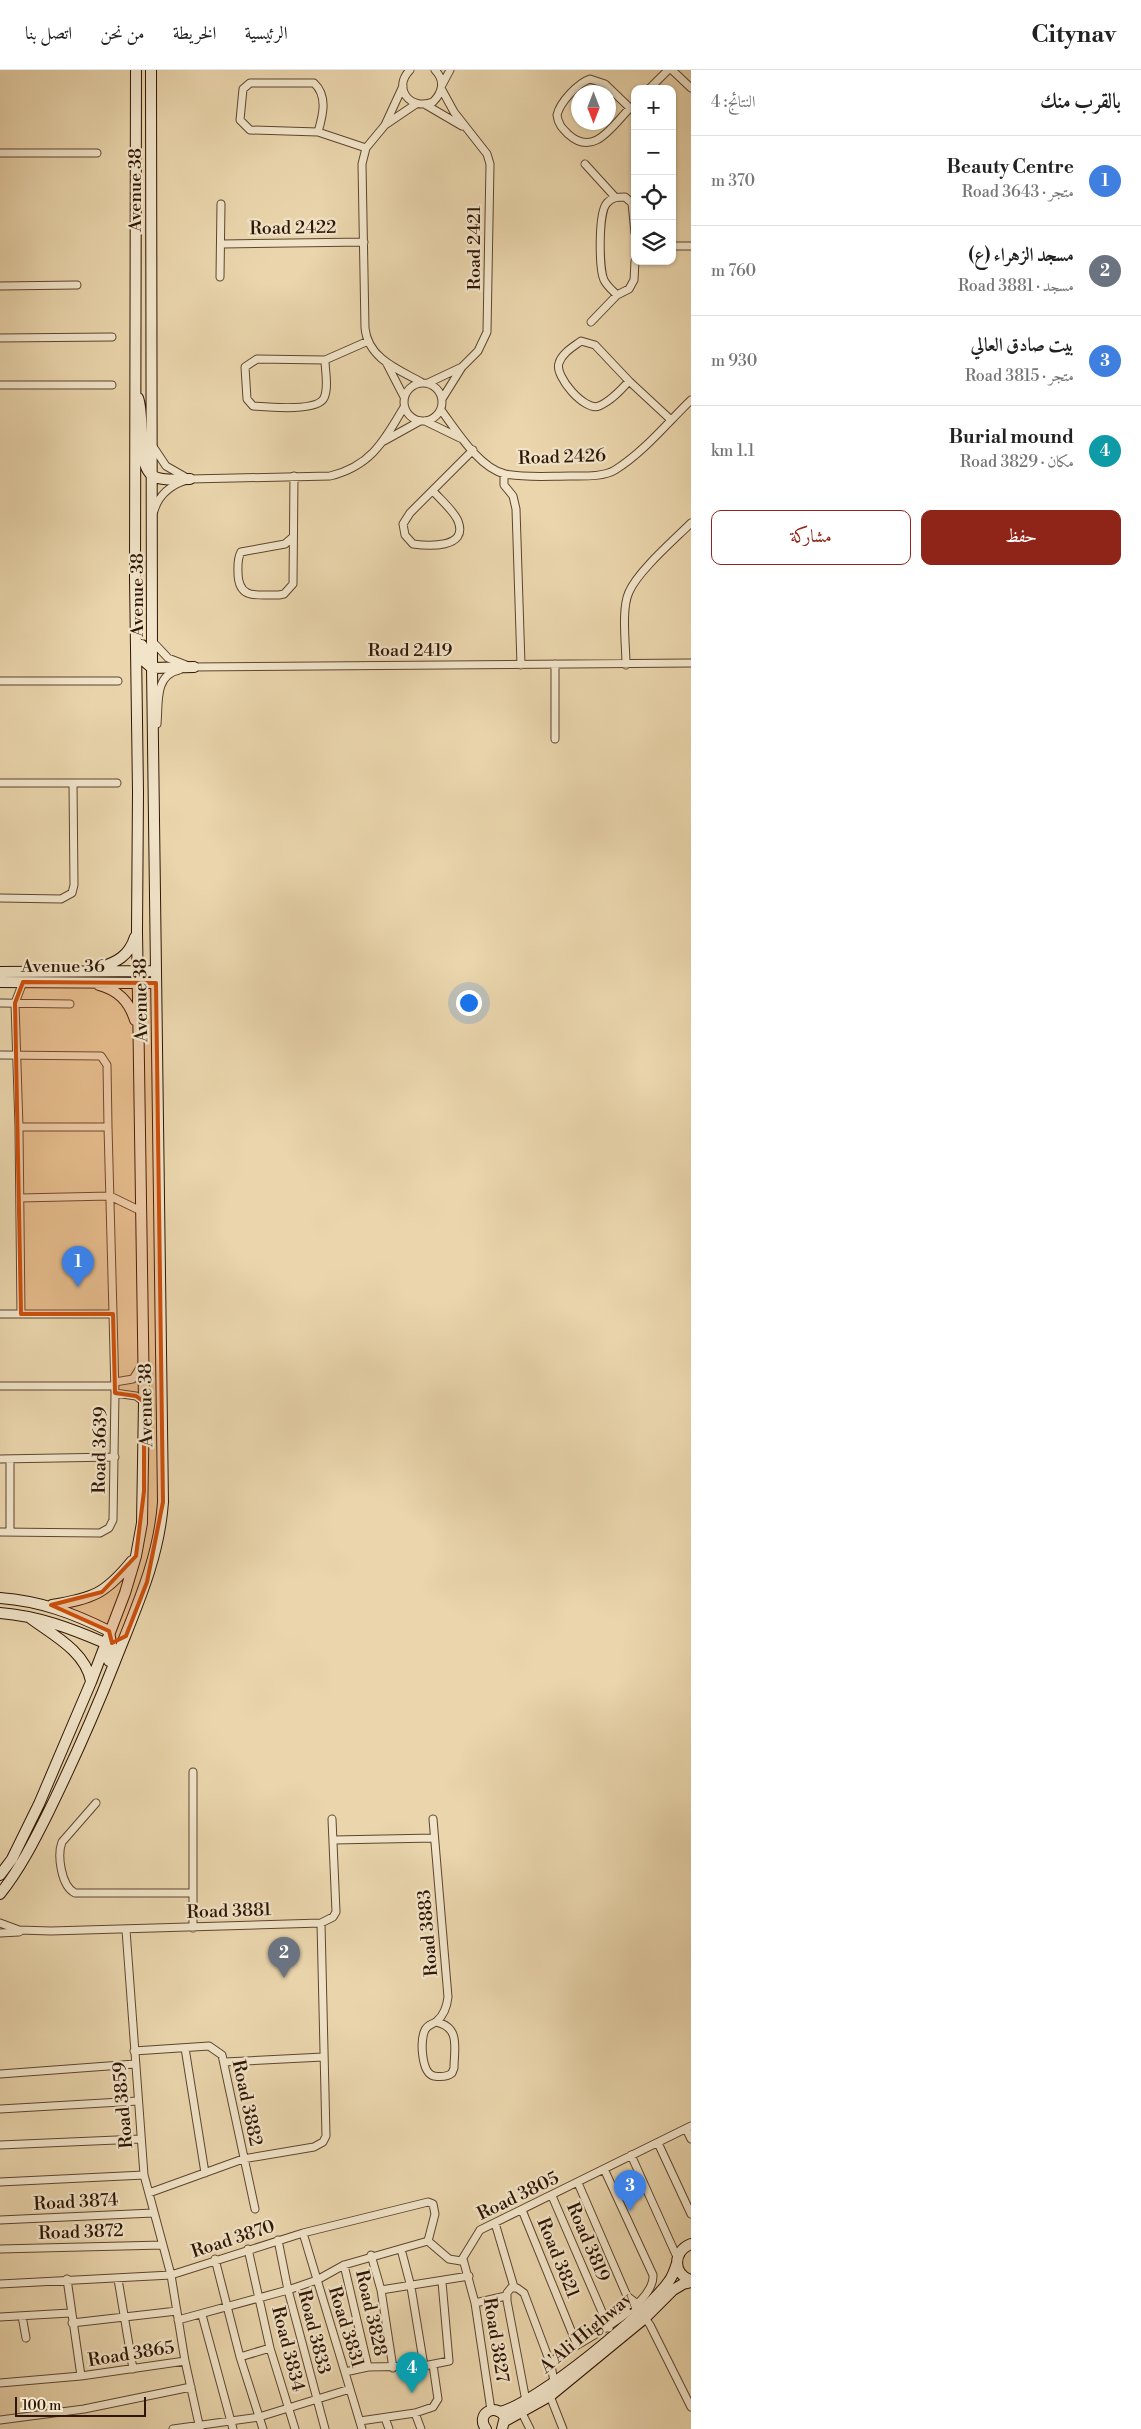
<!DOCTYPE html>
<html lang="ar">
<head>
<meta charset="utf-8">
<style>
	body { margin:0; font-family:"Libre Bodoni",Amiri,serif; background:#f6f6f6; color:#222; direction:rtl }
	.controls { position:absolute; right:15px; top:15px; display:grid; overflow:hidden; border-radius:10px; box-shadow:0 1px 4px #0004 }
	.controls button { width:45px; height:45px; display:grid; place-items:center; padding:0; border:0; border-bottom:1px solid #e0e0e0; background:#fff; color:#222; font:25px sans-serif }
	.compass { position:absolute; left:571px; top:15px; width:45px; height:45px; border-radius:50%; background:#fff; box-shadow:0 1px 4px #0004; rotate:180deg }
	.scale { position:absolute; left:15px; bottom:12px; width:131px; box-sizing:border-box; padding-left:5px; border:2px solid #2e1505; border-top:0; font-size:14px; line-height:18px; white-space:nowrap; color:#2e1505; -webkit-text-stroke:4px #f1e4c9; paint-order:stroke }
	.you { position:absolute; left:468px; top:932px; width:18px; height:18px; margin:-12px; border:4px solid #fff; border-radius:50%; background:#1a73e8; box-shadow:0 0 0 8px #1a73e833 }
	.badge { display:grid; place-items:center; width:32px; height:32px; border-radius:50%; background:#8f2418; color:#fff; font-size:16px; font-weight:700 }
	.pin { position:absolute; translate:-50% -41px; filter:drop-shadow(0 1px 2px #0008) }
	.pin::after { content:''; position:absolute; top:26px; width:18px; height:15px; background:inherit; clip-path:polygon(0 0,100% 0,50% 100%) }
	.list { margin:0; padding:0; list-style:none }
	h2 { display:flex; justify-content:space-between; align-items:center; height:65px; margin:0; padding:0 20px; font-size:21px }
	h2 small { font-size:16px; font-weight:400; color:#767676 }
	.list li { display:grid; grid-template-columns:32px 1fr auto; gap:15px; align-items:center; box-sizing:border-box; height:90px; padding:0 20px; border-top:1px solid #e0e0e0 }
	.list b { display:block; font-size:19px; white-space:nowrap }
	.list p { margin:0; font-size:16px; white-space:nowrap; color:#767676 }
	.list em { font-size:16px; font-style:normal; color:#767676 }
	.actions { display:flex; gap:10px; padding:15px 20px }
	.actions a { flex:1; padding:11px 0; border:1px solid #8f2418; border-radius:10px; text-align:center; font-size:18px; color:#8f2418 }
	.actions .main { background:#8f2418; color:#fff }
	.icon { flex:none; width:28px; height:28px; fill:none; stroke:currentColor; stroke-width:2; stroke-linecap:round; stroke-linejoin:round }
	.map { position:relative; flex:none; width:691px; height:2359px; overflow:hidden; direction:ltr }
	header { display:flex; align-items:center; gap:30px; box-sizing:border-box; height:70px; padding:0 25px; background:#fff; border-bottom:1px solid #e0e0e0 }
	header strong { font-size:24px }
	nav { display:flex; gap:28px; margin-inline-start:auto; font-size:18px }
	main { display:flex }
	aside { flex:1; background:#fff }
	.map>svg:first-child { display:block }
</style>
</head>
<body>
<header>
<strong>Citynav</strong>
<nav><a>الرئيسية</a><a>الخريطة</a><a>من نحن</a><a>اتصل بنا</a></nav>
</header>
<main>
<aside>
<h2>بالقرب منك<small>النتائج: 4</small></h2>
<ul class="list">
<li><span class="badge" style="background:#3f7fe0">1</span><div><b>Beauty Centre</b><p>متجر · Road 3643</p></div><em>370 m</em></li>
<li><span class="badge" style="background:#6b7280">2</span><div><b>مسجد الزهراء (ع)</b><p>مسجد · Road 3881</p></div><em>760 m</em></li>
<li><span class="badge" style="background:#3f7fe0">3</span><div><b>بيت صادق العالي</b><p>متجر · Road 3815</p></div><em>930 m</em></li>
<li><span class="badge" style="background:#0f9aa8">4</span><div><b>Burial mound</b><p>مكان · Road 3829</p></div><em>1.1 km</em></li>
</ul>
<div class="actions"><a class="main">حفظ</a><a>مشاركة</a></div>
</aside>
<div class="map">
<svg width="691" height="2359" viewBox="0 0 691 2359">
	<rect width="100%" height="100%" fill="#ead5ac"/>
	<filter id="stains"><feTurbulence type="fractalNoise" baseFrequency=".004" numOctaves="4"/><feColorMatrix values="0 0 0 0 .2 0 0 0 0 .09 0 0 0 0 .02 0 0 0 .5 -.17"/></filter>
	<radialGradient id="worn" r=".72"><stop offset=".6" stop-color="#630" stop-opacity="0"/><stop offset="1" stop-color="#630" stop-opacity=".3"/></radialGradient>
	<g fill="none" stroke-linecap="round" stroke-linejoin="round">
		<defs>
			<path id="street" d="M 410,0 C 392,18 410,41 433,32 C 443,22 445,10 435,0
				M 672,0 L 691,18
				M 590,9 L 605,14 L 630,38 C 612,56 594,88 568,64 C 562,58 558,54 557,45 C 560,32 578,13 590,9 Z
				M 442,15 L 450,0
				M 403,16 L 385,55 L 366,78 L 362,94 L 365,258 C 368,288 397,299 421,312
				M 649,19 L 668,0
				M 442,20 L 454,42 L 487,84 L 490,94 L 487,262 L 478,281 L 462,297 L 442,329
				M 426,35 L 462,56
				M 385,55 L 416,34
				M 318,62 C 323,45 328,26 314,13 L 250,13 L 243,19 L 240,50 L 250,60 L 318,62 L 366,78
				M 0,83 L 97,83
				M 585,94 L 615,127
				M 222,174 L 364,172
				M 672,176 L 691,176
				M 220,207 L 221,134
				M 0,216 L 77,215
				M 617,225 C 612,220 607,216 604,210 C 599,199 598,142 607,133 C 612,127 618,127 625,127 L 632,133 L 635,163
				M 591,252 L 617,225 L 629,219 L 634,210 L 635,191
				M 0,268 L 112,267
				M 581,271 L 595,275 L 629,311 C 621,320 611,331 599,336 C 585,342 554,306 559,293 C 562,283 573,277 581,271 Z
				M 325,290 C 325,301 329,317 324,328 C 317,342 267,337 253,336 L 247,329 L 245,297 L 257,289 L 325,290 L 366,272
				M 387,294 L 404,327
				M 629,311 L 670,349
				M404 332a19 19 0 1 1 38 0a19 19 0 1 1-38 0Z
				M 428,313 L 462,297
				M 0,315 L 112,315
				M 441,340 C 456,360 479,398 505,404 C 525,408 549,406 570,406 C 583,406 604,407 615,400 C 644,382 667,353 691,330
				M 425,351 L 460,368
				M 384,371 L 420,351
				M 152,375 L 166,396 L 187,408
				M 504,404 L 504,415 L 513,426 L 516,439 L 521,595
				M 433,421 C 441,430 454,441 458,451 C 469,479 427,476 413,474 L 405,465 L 403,454 L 410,443 L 473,380
				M 154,441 C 159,423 172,414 190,409 L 330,406 C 371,396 384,371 404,337
				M 293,467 L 285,474 L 241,482 C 237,489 238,496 238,504 C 239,531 259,524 279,525 L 284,524 L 293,514 L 294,406
				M 153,572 L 168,588 L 186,595
				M 555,594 L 555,669
				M 626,595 C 626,575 621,539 629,522 C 638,501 674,470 691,453
				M 191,597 L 691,593
				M 0,611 L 118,611
				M 157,654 C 159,634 154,605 179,600
				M 0,713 L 117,713
				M 0,828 L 61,829 L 72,823 L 74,815 L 73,713
				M 0,933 L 70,934
				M 0,985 L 101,986 L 107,995 L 108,1057
				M 19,1057 L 108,1057 L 113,1244
				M 20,1128 L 110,1126 L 141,1141
				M 0,1244 L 21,1244 L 19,1057 L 15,933 L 23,912
				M 115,1312 L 133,1309 L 143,1293
				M 0,1316 L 115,1316
				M 115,1323 L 136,1326 L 144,1332
				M 0,1389 L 115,1387
				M 10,1389 L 10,1462
				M 0,1462 L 100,1463 L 109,1458 L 113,1450 L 115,1323 L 113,1244 L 21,1244
				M 193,1702 L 193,1858
				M 96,1733 L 62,1772 C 57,1785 61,1816 75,1823 L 191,1823
				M 433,1749 L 448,1927 C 447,1936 444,1945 437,1951 C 432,1955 428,1954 425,1960 C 420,1970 421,2003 434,2006 C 440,2007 447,2007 452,2003 L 454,1998 C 454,1979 461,1957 436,1952
				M 334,1770 L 434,1768
				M 0,1853 L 19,1860 L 51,1861 L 321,1853 L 333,1847 L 336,1842 L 332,1749
				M 126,1860 L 144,2105 L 171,2205 L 185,2291 L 200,2359
				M 0,1863 L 19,1862
				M 185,1978 L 205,2103
				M 134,1981 L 209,1976 L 222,1985 L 255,2139
				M 225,1992 L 323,1987
				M 0,2004 L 135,1994
				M 0,2039 L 138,2031
				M 686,2059 L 691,2069
				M 658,2073 L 691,2144
				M 0,2075 L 140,2069
				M 631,2085 L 677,2187
				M 0,2112 L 144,2105
				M 578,2113 L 627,2226 L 640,2236
				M 149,2123 L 243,2089 L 314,2077 L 323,2072 L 326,2066 L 321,1853
				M 552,2126 L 609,2258
				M 522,2140 L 577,2275
				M 0,2150 L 153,2143
				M 495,2153 L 514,2217
				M 303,2163 L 362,2359
				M 278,2170 L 288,2220 L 325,2359
				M 0,2179 L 163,2175
				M 248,2179 L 270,2278 L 295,2359
				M 401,2179 L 411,2217 L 424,2296
				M 371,2185 L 381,2220 L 393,2298
				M 215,2189 L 240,2287 L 263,2359
				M 463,2189 L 475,2233 L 491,2340
				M 344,2195 L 368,2297
				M 67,2209 L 81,2306
				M 118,2209 L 133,2299
				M 0,2214 L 171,2205 L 303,2163 L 428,2132 L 433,2134 L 435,2144 L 428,2171
				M 381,2220 L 469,2206
				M 475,2233 L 506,2226
				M 202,2245 L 233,2359
				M 22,2246 L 26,2268
				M 0,2247 L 70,2243
				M 645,2248 L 650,2255 L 691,2337
				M 178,2250 L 288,2220 L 317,2210 L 344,2195 L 428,2171 L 449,2189 L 461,2191 L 480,2160 L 691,2056
				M 72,2253 L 177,2241
				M 240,2287 L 270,2278
				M 551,2295 L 557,2287 C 581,2272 655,2236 653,2205 L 604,2099
				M 345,2302 L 368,2297 L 424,2296 L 449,2291 L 442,2212
				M 0,2313 L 81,2306 L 185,2291
				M 550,2326 L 563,2359
				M 526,2331 L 507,2231 L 507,2223 L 511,2218 L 517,2218 L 524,2223 L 551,2295 L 554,2312
				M 415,2343 L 421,2359
				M 522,2343 L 530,2359
				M 385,2348 L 389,2359
				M 0,2350 L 84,2339 L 191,2317
				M 360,2351 L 415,2343 L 433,2337 L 438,2329 L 433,2295
				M 173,2359 L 259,2347 L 350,2319"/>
			<path id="secondary" d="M 138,328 C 146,349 134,403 158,408 C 168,411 180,409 190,409
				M 142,575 L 145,592 L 152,598 L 194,597
				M 99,898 C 117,892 129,886 135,867
				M 0,902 L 156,901
				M 0,912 L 156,913
				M 99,915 C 118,920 129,931 135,950
				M 0,1528 C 40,1531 73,1543 109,1561 L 112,1580 L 109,1591
				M 52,1535 C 94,1528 105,1524 132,1491
				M 0,1543 C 38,1546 70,1558 105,1573 L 111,1573
				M 30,1548 C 53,1565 85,1581 91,1611
				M 0,1805 L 12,1789 L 39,1734 L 91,1612 L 125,1523 L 136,1486 L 142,1453 L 144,1332 L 137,861 L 138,722 L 135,507 L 136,0
				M 0,1824 C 20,1799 34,1771 48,1743 C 72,1694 94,1645 114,1594 C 135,1540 159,1490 163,1432 L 152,598 L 151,0
				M 691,2174 C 673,2181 672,2204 691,2210
				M 500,2342 C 536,2334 648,2242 669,2211 C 673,2206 675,2199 677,2193
				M 505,2351 L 550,2326 L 645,2248 L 673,2220 L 683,2214 L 691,2212
				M 486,2359 C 475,2344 495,2332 505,2347 L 502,2359"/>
		</defs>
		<use href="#street" stroke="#5d452f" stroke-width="9"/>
		<use href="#secondary" stroke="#2e1505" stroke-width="12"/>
		<use href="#street" stroke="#f1e4c9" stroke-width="7"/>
		<use href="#secondary" stroke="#f1e4c9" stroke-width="10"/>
	</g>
	<path fill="#cc4f0b" fill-opacity="0.2" stroke="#cc4f0b" stroke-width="4" stroke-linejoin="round" d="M 23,912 L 156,913 L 163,1432 L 147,1512 L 126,1566 L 112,1573 L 109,1561 L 51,1535 L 102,1522 L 136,1486 L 144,1421 L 144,1332 L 136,1326 L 115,1323 L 113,1244 L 21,1244 L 15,933 Z"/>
	<g text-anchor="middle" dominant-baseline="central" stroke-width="4.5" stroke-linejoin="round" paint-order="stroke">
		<g font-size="18" fill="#2e1505" stroke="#f1e4c9">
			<text transform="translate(135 120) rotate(-90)">Avenue 38</text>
			<text transform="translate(293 158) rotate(-1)">Road 2422</text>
			<text transform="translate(474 178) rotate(-90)">Road 2421</text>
			<text transform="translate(562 387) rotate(-2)">Road 2426</text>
			<text transform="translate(137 525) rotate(-90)">Avenue 38</text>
			<text x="410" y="580">Road 2419</text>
			<text x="63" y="896">Avenue 36</text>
			<text transform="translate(141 930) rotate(-91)">Avenue 38</text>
			<text transform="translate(146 1335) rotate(-91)">Avenue 38</text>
			<text transform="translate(100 1380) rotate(-89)">Road 3639</text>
			<text transform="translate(229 1841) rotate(-2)">Road 3881</text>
			<text transform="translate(428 1863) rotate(-95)">Road 3883</text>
			<text transform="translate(247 2033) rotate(78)">Road 3882</text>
			<text transform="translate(123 2035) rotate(-95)">Road 3859</text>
			<text transform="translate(518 2126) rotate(-26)">Road 3805</text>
			<text transform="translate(76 2132) rotate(-3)">Road 3874</text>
			<text transform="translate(81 2162) rotate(-2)">Road 3872</text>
			<text transform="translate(233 2169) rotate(-18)">Road 3870</text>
			<text transform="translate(588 2172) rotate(67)">Road 3819</text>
			<text transform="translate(558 2188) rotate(68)">Road 3821</text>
			<text transform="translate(371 2243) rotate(77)">Road 3828</text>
			<text transform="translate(346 2257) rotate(73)">Road 3831</text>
			<text transform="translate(314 2262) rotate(76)">Road 3833</text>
			<text transform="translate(586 2263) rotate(-40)">A'Ali Highway</text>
			<text transform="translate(496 2270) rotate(81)">Road 3827</text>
			<text transform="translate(288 2279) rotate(76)">Road 3834</text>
			<text transform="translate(131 2284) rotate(-9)">Road 3865</text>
		</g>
	</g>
	<rect width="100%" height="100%" filter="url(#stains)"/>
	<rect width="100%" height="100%" fill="url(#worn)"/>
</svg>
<div class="controls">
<button>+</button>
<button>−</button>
<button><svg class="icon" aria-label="locate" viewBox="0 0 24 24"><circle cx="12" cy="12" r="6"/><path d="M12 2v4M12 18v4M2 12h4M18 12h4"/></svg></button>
<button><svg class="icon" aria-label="layers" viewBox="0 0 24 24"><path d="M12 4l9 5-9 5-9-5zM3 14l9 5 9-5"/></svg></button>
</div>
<svg class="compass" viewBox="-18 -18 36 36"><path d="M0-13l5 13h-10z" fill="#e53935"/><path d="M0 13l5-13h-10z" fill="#767676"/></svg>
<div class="scale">100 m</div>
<div class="you"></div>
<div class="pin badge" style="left:78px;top:1217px;background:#3f7fe0">1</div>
<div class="pin badge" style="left:284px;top:1908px;background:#6b7280">2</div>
<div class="pin badge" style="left:630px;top:2141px;background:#3f7fe0">3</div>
<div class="pin badge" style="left:412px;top:2323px;background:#0f9aa8">4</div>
</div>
</main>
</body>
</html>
